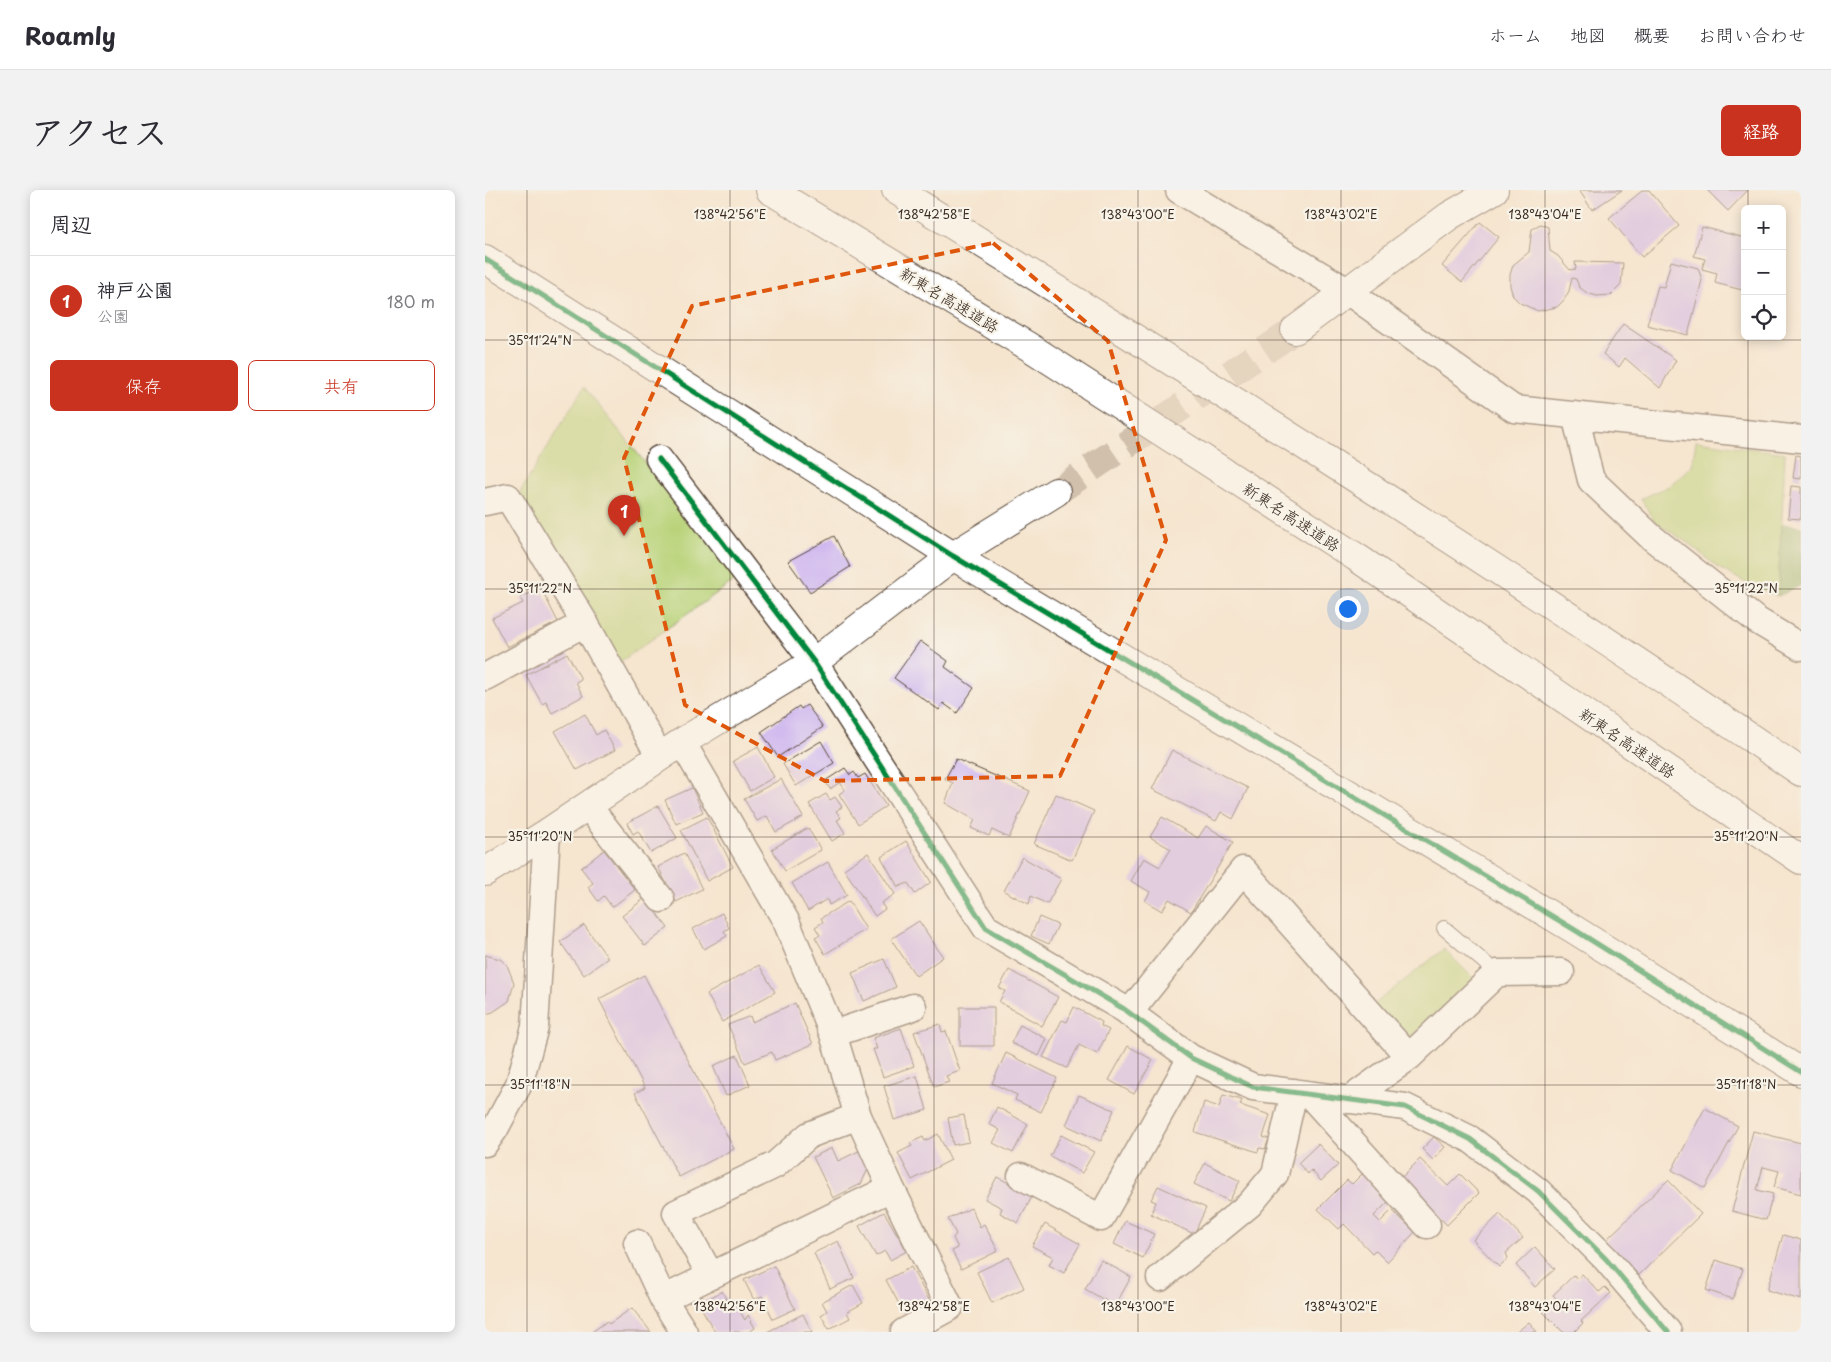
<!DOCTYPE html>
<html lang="ja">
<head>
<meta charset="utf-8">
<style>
	body { margin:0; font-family:"Playpen Sans","Klee One",sans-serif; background:#f2f2f3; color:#2b2b33 }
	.controls { position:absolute; right:15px; top:15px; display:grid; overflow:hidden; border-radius:8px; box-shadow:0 2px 12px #0003 }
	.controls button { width:45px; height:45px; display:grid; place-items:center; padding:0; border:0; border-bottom:1px solid #e1e1e2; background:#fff; color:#2b2b33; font:25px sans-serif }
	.you { position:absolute; left:862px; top:418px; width:18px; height:18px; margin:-12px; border:4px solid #fff; border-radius:50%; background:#1a73e8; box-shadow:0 0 0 8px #1a73e833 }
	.badge { display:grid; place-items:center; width:32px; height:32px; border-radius:50%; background:#c8321e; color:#fff; font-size:16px; font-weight:700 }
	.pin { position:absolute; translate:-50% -41px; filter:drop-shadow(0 1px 2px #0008) }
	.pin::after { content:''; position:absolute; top:26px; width:18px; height:15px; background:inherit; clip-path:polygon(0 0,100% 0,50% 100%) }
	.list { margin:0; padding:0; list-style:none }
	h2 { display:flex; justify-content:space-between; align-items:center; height:65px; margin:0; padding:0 20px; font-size:21px }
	h2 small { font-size:16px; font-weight:400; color:#7c7c81 }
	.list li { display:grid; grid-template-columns:32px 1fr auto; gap:15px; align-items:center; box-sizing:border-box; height:90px; padding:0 20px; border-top:1px solid #e1e1e2 }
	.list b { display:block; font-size:19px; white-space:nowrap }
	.list p { margin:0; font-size:16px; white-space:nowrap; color:#7c7c81 }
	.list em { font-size:16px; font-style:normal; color:#7c7c81 }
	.actions { display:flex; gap:10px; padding:15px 20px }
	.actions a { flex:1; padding:11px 0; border:1px solid #c8321e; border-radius:8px; text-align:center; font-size:18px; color:#c8321e }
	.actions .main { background:#c8321e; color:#fff }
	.icon { flex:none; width:28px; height:28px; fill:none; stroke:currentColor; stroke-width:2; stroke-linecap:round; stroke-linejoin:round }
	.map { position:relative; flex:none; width:1316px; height:1142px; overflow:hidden; border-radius:8px }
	header { display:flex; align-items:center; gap:30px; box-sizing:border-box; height:70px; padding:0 25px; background:#fff; border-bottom:1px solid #e1e1e2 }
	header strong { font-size:24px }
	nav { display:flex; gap:28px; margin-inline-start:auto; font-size:18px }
	.intro { display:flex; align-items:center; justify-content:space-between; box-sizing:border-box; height:120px; padding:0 30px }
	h1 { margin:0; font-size:35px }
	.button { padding:12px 22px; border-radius:8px; background:#c8321e; color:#fff; font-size:18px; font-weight:700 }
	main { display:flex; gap:30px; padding:0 30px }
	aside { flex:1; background:#fff; border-radius:8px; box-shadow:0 2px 12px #0003 }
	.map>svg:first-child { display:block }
</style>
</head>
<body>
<header>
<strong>Roamly</strong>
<nav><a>ホーム</a><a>地図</a><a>概要</a><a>お問い合わせ</a></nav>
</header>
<div class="intro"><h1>アクセス</h1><a class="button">経路</a></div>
<main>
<aside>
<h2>周辺<small></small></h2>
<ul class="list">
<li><span class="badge">1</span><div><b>神戸公園</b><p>公園</p></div><em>180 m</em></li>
</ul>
<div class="actions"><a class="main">保存</a><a>共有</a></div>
</aside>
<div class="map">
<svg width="1316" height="1142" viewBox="0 0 1316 1142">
	<rect width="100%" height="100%" fill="#f7f3e8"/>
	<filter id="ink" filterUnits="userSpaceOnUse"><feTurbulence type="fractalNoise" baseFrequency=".02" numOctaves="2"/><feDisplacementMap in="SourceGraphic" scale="10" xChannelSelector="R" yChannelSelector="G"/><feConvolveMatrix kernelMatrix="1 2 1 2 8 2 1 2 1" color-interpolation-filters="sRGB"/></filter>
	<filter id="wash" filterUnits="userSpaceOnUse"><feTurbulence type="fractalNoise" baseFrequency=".0096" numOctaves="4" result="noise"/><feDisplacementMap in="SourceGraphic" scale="20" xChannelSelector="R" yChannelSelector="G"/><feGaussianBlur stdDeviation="1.12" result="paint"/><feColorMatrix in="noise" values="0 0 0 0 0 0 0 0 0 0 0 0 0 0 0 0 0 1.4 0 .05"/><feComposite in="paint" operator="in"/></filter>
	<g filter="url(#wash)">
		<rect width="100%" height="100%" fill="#f5e5cf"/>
		<path fill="#b9d379" stroke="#7a7e4c" d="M 99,197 L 253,388 L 135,472 L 34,304 Z
			M 1211,251 L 1300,263 L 1293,406 L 1267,396 L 1232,377 L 1206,355 L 1169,331 L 1156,309 L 1184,296 L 1207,276 Z
			M 959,759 L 992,792 L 911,858 L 882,820 Z"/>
		<path fill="#92b569" stroke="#667044" d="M 1296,334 L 1316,337 L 1316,395 L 1293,406 Z"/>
		<g id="blocks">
			<path fill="#c9aff1" d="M 1094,0 L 1137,0 L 1107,20 Z
				M 1158,0 L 1164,0 L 1194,36 L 1157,67 L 1124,28 Z
				M 1222,0 L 1263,0 L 1243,21 Z
				M 995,32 L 1014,47 L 977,92 L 957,76 Z
				M 1055,34 L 1063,37 L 1065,61 L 1073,66 L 1085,80 L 1091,79 L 1090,72 L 1138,73 L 1136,95 L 1126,105 L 1112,106 L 1102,103 L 1094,97 L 1091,89 L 1087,88 L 1084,101 L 1079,110 L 1072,117 L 1053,121 L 1035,113 L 1028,106 L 1025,96 L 1025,85 L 1028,75 L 1044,62 L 1047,39 Z
				M 1217,37 L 1260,48 L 1260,90 L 1257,100 L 1230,93 L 1232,83 L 1217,79 L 1220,69 L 1209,66 Z
				M 1186,71 L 1213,78 L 1217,90 L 1203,145 L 1162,135 L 1173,96 L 1179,97 Z
				M 1138,134 L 1191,170 L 1175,198 L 1140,168 L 1134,177 L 1118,164 Z
				M 1311,265 L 1316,266 L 1316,289 L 1308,288 Z
				M 1306,296 L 1316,297 L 1316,329 L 1303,328 Z
				M 349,346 L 365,377 L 325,402 L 303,371 Z
				M 56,398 L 73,432 L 22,457 L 7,428 L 38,413 L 35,408 Z
				M 435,451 L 463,471 L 460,477 L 489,498 L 472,523 L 458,513 L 454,520 L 409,488 Z
				M 82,463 L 96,489 L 91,492 L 98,506 L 67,523 L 61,512 L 57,514 L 41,485 Z
				M 322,515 L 338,537 L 293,567 L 276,542 L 314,516 L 316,519 Z
				M 100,524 L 111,545 L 119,540 L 130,560 L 92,580 L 70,541 Z
				M 336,551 L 349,573 L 311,596 L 298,574 Z
				M 273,557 L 289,587 L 265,601 L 248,571 Z
				M 687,560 L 763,598 L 748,629 L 736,622 L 731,631 L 667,599 Z
				M 471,569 L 545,601 L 524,648 L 507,640 L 504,646 L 486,638 L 490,630 L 460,613 L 468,593 L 460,589 Z
				M 360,578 L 365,585 L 369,582 L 373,588 L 380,584 L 401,616 L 373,634 L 354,604 L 360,600 L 355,592 L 345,599 L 340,591 Z
				M 296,589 L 318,627 L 291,642 L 282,626 L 272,631 L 259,609 Z
				M 207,598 L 218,622 L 191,634 L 180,610 Z
				M 341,604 L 345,610 L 350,607 L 357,617 L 351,621 L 356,628 L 352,630 L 360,643 L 347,651 L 324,614 Z
				M 571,604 L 609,621 L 587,670 L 549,654 Z
				M 173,616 L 192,648 L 166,663 L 153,641 L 148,644 L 142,633 Z
				M 222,627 L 248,677 L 222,691 L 196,640 Z
				M 677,627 L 713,648 L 721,636 L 748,652 L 706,722 L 684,709 L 677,721 L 660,711 L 665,702 L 646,691 L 659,668 L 675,677 L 686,659 L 665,647 Z
				M 323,638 L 336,660 L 300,681 L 287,659 Z
				M 421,651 L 446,692 L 430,704 L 423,693 L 413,697 L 396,667 Z
				M 119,660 L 150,700 L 127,717 L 119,706 L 113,711 L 103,697 L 108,693 L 96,678 Z
				M 199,663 L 217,699 L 191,712 L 173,677 Z
				M 383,663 L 410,704 L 396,713 L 400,719 L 390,726 L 359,679 Z
				M 537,667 L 576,689 L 562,714 L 546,706 L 544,714 L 519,701 Z
				M 343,672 L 362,705 L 344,715 L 342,709 L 323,721 L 307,693 Z
				M 160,708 L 183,738 L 160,756 L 137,726 Z
				M 364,711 L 381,739 L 340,764 L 330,747 L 335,745 L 330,737 L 338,732 L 336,728 Z
				M 237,723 L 244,738 L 239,741 L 242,746 L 219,759 L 208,739 Z
				M 554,727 L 573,735 L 564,754 L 546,746 Z
				M 434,731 L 458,767 L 431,786 L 406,749 Z
				M 99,735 L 123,768 L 99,785 L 75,752 Z
				M 0,765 L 15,769 L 22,775 L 29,793 L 24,811 L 8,822 L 0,824 Z
				M 399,769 L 411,797 L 379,811 L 367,783 Z
				M 274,775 L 290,802 L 237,832 L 222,804 Z
				M 524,780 L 573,807 L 557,836 L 514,812 L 520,801 L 514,798 Z
				M 159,785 L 249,959 L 194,987 L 150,903 L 160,898 L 114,809 Z
				M 310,813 L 328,854 L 290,870 L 287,862 L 260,873 L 243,835 L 265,826 L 267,832 Z
				M 475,817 L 509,817 L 509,856 L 475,856 Z
				M 589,817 L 617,832 L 616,836 L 624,840 L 612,864 L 594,855 L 582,878 L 558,867 L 577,830 L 582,832 Z
				M 455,834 L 457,842 L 461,841 L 475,881 L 461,886 L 464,892 L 449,897 L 429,842 Z
				M 535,835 L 562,849 L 554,866 L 526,853 Z
				M 416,838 L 429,876 L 398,887 L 388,859 L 392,859 L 388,848 Z
				M 643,856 L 668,870 L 649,904 L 624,890 Z
				M 521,863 L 572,888 L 556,922 L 530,910 L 532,905 L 507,893 Z
				M 252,865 L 265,895 L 241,906 L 228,876 Z
				M 432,886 L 442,920 L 409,930 L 399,896 Z
				M 594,905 L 629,920 L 616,951 L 581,935 Z
				M 738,905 L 757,910 L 755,915 L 785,925 L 778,947 L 784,949 L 780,959 L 774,958 L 773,962 L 710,942 L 719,912 L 734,917 Z
				M 512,917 L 543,934 L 528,963 L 508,953 L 515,940 L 504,934 Z
				M 1220,918 L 1253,936 L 1220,998 L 1187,980 Z
				M 479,925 L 484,952 L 468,955 L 463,928 Z
				M 1268,941 L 1316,953 L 1316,1004 L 1289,997 L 1294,981 L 1278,977 L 1272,1000 L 1288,1004 L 1281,1030 L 1247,1021 Z
				M 453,944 L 466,970 L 427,990 L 413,963 L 427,956 L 425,953 L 438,947 L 440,951 Z
				M 576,945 L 609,962 L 597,983 L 565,966 Z
				M 949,947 L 960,957 L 948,970 L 937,959 Z
				M 833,954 L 853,975 L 836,991 L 826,980 L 823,984 L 813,973 Z
				M 347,958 L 353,971 L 376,960 L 384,977 L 376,994 L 348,1008 L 328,967 Z
				M 935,969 L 963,996 L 975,984 L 994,1003 L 962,1035 L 915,989 Z
				M 720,973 L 755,991 L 744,1011 L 709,994 Z
				M 877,984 L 904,1011 L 889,1026 L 895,1032 L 907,1020 L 930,1042 L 902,1072 L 890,1060 L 887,1063 L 859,1034 L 854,1039 L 833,1019 L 862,990 L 867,994 Z
				M 512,987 L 548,1005 L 533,1033 L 515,1023 L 517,1018 L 500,1009 Z
				M 1183,990 L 1216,1024 L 1154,1085 L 1120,1051 Z
				M 673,996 L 721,1018 L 709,1044 L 666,1024 L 671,1012 L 666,1010 Z
				M 486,1018 L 495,1037 L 499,1034 L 513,1061 L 476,1079 L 467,1061 L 473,1058 L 468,1048 L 471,1044 L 463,1029 Z
				M 399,1022 L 422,1061 L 405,1070 L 400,1061 L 391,1066 L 374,1036 Z
				M 1015,1024 L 1038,1048 L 1021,1063 L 1023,1068 L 1014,1077 L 988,1050 Z
				M 640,1031 L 669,1044 L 658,1068 L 629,1054 Z
				M 560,1034 L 595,1054 L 579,1083 L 564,1075 L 568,1067 L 547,1056 Z
				M 1298,1045 L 1316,1050 L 1316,1110 L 1282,1100 Z
				M 353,1051 L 369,1088 L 345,1099 L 329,1063 Z
				M 1050,1057 L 1070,1079 L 1050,1097 L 1031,1075 Z
				M 524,1067 L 539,1098 L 507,1113 L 492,1082 Z
				M 616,1070 L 646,1087 L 630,1116 L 600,1099 Z
				M 1231,1070 L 1258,1079 L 1248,1109 L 1221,1100 Z
				M 289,1076 L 310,1119 L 288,1129 L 277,1106 L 269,1110 L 259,1090 Z
				M 426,1077 L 444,1110 L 419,1123 L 401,1090 Z
				M 1097,1084 L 1114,1102 L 1120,1097 L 1126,1103 L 1096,1131 L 1098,1133 L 1089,1142 L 1078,1142 L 1058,1122 L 1072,1109 L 1068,1105 L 1089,1085 L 1092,1089 Z
				M 368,1095 L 378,1113 L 362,1122 L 365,1128 L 344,1139 L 336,1125 L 342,1121 L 337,1112 Z
				M 237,1101 L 246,1118 L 251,1115 L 260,1130 L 263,1125 L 270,1138 L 264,1142 L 230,1142 L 214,1114 Z
				M 147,1118 L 166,1142 L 107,1142 L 122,1131 L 124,1134 Z
				M 318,1124 L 327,1142 L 282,1142 Z
				M 1044,1132 L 1052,1142 L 1032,1142 Z"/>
		</g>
	</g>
	<g filter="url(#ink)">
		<use href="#blocks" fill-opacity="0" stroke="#574639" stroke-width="1"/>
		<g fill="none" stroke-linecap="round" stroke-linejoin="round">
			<path stroke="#d0c0ac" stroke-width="28" stroke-dasharray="28 14" stroke-linecap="butt" d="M 571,302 L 810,140"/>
			<defs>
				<path id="lane" d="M 959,738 L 1012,783"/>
				<path id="street" d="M 694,0 L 862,101 L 1029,219 L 1316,249
					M 1090,225 L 1106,290 L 1165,346 L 1271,430 L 1316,457
					M 174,269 L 329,472 L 501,738 L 639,819 L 706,868 L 768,897 L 920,917 L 985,949 L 1053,1001 L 1121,1069 L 1183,1142
					M 0,312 L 23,307 L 100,433
					M 0,487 L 100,433 L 175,567
					M 197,552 L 301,731 L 348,844 L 373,926 L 406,998 L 465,1117 L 419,1142
					M 103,616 L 176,709
					M 644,823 L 758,680 L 924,867 L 864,910
					M 348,844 L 428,817
					M 924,867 L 1012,783 L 1076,782
					M 825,905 L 942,1035
					M 0,953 L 10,939 L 34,894 L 50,837 L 62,643
					M 536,986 L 616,1028 L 706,868
					M 152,1053 L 178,1109 L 199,1142
					M 226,1086 L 191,1023 L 290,975 L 324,945 L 373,926
					M 675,1088 L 765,1014 L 790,984 L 809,902
					M 178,1109 L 406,998"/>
				<path id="secondary" d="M 0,69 L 468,366 L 1090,740 L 1316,882
					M 810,140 L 964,26 L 1009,0
					M 0,682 L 62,643 L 197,552 L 329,472 L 468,366 L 571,302"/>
				<path id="highway" d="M 285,0 L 546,158 L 871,367 L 1316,670
					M 411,0 C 716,188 1020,380 1316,582"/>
			</defs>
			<use href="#lane" stroke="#574639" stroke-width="16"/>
			<use href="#street" stroke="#574639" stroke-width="29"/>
			<use href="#secondary" stroke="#574639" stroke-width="30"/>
			<use href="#highway" stroke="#574639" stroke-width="30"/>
			<use href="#lane" stroke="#fff" stroke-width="14"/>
			<use href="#street" stroke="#fff" stroke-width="26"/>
			<use href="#secondary" stroke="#fff" stroke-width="28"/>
			<use href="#highway" stroke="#fff" stroke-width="28"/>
			<defs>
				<path id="cycleway" d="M 0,69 L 468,366 L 1090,740 L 1316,882
					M 174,269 L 329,472 L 501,738 L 639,819 L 706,868 L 768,897 L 920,917 L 985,949 L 1053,1001 L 1121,1069 L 1183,1142"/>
			</defs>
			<use href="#cycleway" stroke="#f7f3e8" stroke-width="8"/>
			<use href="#cycleway" stroke="#00873e" stroke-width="5"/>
		</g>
	</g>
	<path d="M0 0H1316V1142H0ZM 508,53 L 623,151 L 681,350 L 575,586 L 340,591 L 200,515 L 139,268 L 207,116 Z" fill="#f5e5cf" fill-opacity=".55" fill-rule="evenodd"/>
	<path fill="none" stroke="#df570d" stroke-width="4" stroke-dasharray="10 6" stroke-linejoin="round" d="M 508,53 L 623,151 L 681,350 L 575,586 L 340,591 L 200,515 L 139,268 L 207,116 Z"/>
	<path fill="none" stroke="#3b2a1e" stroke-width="1" stroke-opacity="0.45" d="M 42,0 L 42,1142M 245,0 L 245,1142M 449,0 L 449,1142M 653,0 L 653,1142M 856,0 L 856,1142M 1060,0 L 1060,1142M 1263,0 L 1263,19M 1263,146 L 1263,1142M 0,150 L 1316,150M 0,399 L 1316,399M 0,647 L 1316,647M 0,895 L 1316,895"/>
	<g text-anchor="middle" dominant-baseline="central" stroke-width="4.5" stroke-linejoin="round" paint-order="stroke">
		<g font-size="16" fill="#3b2a1e" stroke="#f7f3e8">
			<text transform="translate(465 109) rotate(31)">新東名高速道路</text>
			<text transform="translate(807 326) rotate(33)">新東名高速道路</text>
			<text transform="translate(1143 552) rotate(34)">新東名高速道路</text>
		</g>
	</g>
	<g font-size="12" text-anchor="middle" fill="#3b2a1e" stroke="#f7f3e8" stroke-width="4.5" stroke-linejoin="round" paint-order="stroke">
		<text x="245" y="29">138°42'56"E</text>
		<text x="449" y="29">138°42'58"E</text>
		<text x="653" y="29">138°43'00"E</text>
		<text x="856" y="29">138°43'02"E</text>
		<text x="1060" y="29">138°43'04"E</text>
		<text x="55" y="155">35°11'24"N</text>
		<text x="55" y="403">35°11'22"N</text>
		<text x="1261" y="403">35°11'22"N</text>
		<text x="55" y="651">35°11'20"N</text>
		<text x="1261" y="651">35°11'20"N</text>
		<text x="55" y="899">35°11'18"N</text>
		<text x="1261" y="899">35°11'18"N</text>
		<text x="245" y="1121">138°42'56"E</text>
		<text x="449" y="1121">138°42'58"E</text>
		<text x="653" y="1121">138°43'00"E</text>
		<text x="856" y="1121">138°43'02"E</text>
		<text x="1060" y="1121">138°43'04"E</text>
	</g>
</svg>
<div class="controls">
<button>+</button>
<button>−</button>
<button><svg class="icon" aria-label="locate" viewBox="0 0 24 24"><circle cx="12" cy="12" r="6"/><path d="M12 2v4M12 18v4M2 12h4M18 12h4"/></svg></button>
</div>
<div class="you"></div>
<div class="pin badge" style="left:139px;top:346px">1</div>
</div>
</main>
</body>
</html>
